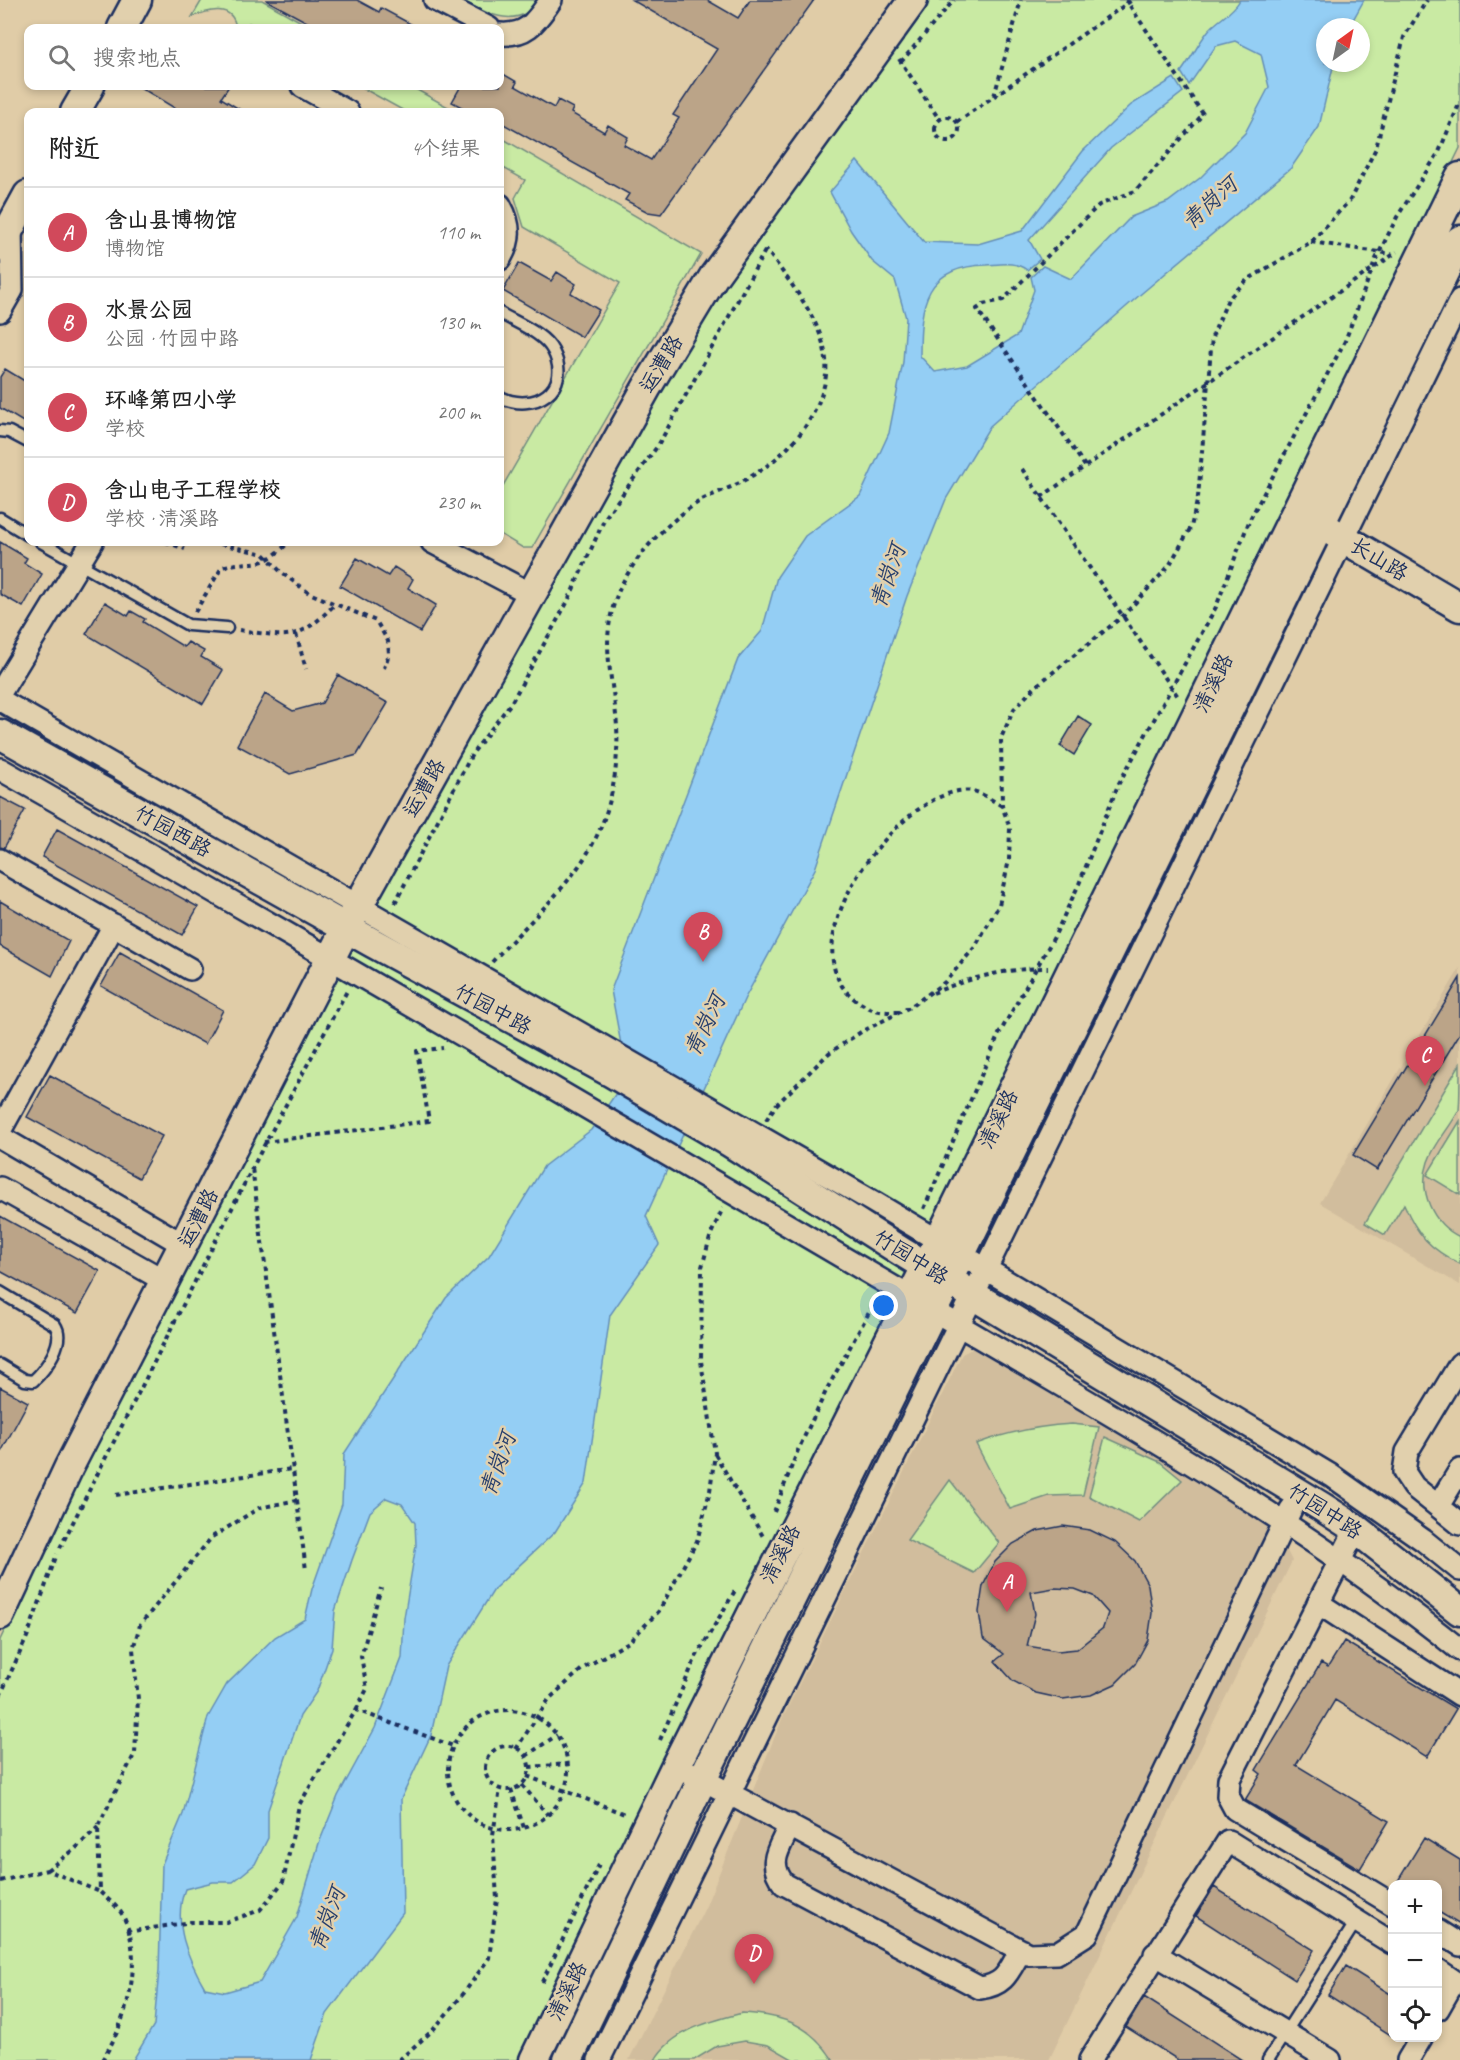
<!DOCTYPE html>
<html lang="zh">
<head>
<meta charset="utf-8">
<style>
	body { margin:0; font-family:Caveat,"LXGW WenKai TC",sans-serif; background:#f2f2f2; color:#222 }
	.controls { position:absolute; right:18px; bottom:18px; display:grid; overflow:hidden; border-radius:12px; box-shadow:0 3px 9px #0003 }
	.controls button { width:54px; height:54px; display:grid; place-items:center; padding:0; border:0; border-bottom:2px solid #e0e0e0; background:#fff; color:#222; font:30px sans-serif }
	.compass { position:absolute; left:1316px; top:18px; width:54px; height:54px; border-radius:50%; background:#fff; box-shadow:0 3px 9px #0003; rotate:33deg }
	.you { position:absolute; left:884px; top:1306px; width:21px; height:21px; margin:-15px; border:4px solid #fff; border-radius:50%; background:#1a73e8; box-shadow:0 0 0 9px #1a73e833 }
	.badge { display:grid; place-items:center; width:39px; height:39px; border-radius:50%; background:#d1495b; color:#fff; font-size:20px; font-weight:700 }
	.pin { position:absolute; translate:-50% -50px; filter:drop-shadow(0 2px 3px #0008) }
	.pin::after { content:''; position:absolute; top:32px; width:21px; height:18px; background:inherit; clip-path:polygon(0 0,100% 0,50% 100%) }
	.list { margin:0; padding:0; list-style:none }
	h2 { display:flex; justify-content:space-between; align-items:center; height:78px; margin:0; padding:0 24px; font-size:26px }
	h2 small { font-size:20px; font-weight:400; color:#767676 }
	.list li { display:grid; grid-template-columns:39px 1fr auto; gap:18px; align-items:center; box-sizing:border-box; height:90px; padding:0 24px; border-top:2px solid #e0e0e0 }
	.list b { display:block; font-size:22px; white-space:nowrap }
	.list p { margin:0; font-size:20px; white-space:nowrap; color:#767676 }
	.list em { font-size:20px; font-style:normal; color:#767676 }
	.icon { flex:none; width:33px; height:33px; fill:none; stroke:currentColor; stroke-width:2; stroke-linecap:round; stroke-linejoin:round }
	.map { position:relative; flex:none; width:1460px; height:2060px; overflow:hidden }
	.search { position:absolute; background:#fff; box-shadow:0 3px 9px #0003; left:24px; top:24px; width:480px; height:66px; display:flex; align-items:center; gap:15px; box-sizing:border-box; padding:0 21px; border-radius:12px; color:#767676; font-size:22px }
	.panel { position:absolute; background:#fff; box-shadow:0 3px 9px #0003; left:24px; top:108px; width:480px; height:438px; border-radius:12px }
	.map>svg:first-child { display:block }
</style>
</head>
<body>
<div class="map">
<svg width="1460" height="2060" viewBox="0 0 1460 2060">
	<rect width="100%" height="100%" fill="#e0cca7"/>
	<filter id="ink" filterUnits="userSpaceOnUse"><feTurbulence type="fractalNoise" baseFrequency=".0167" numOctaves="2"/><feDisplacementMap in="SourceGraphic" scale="12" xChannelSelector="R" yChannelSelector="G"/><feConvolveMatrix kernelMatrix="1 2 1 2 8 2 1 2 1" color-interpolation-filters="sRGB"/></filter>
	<g filter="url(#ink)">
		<path fill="#d1bd9d" d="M 1460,968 L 1460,1285 L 1320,1203 Z
			M 982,1344 L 1269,1514 L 1292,1561 L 1049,2060 L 629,2060 L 705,1908 L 782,1719 L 962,1354 Z"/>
		<path fill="#c9eaa3" stroke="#728c80" stroke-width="1.5" fill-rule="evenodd" d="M 202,0 L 262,0 L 312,28 L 260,28 L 249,23 L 246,28 L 236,28 C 233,3 208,10 192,17 Z
			M 461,0 L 540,0 C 518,31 488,14 461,0 Z
			M 930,0 L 1460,0 L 1460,148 L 524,2060 L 0,2060 L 0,1640 L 80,1472 L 288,1066 L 399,857 L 657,394 L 722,289 ZM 1325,27 L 1361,27 L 1361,63 L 1325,63 Z
			M 359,86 L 410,86 L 457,112 L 406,112 Z
			M 500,137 L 701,254 L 532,548 L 523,548 L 500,534 L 500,491 L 620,283 L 524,227 L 515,198 L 525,180 L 500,166 Z
			M 1460,1064 C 1460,1077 1460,1099 1459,1110 C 1450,1128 1434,1144 1428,1162 C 1418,1191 1432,1224 1460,1237 L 1460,1264 C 1430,1249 1417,1235 1404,1204 L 1385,1235 L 1365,1223 Z
			M 1460,1121 L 1460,1195 L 1427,1175 Z
			M 1072,1424 L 1099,1427 L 1083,1495 L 1049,1496 L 1010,1509 L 976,1444 C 1008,1432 1038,1426 1072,1424 Z
			M 1105,1437 L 1160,1462 L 1182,1480 L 1139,1522 L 1089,1496 Z
			M 950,1480 L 999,1543 L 974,1573 L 907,1540 Z
			M 742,2013 C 783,2015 810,2024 833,2060 L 794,2060 L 768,2045 L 745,2041 L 717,2046 L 694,2060 L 655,2060 C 672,2030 711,2021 742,2013 Z"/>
		<path fill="#94cef4" stroke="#648eb8" stroke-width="1.5" fill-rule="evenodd" d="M 1240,0 L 1364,0 L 1349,27 L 1325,27 L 1325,63 L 1334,63 L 1319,127 L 1291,168 L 1142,293 L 990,426 L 946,499 L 907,596 L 815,869 L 745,998 L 646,1216 L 659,1245 L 610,1315 L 586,1483 L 555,1532 L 495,1588 L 446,1666 L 431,1735 L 401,1799 L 403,1913 L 327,2014 L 311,2060 L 133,2060 L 154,2025 L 159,1970 L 162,1864 L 183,1814 L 208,1717 L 227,1684 L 275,1637 L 305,1619 L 312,1589 L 342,1504 L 344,1454 L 446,1298 L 489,1256 L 544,1166 L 591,1130 L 627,1077 L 611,990 L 738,659 L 762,631 L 777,577 L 805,536 L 860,496 L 889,433 L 903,362 L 906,318 L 895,280 L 872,261 L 851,231 L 830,192 L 857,161 L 924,242 L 978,244 L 1022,231 L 1083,151 L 1131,105 L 1174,78 L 1183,92 L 1111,148 L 1029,240 L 1040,259 L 1027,270 C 1015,261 1002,264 987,265 C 925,266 920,303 920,356 L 935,372 L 967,366 L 1018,335 L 1034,290 L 1031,277 L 1043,266 L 1071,279 L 1131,217 L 1168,202 L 1200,178 L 1245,133 L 1269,87 L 1261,54 L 1235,41 L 1216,46 L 1189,85 L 1181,72 C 1191,59 1198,44 1208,31 C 1218,19 1232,14 1240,0 ZM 386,1498 L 402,1504 L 415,1523 L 416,1545 L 404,1618 L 402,1658 L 375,1728 L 338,1796 L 319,1843 L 297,1917 L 260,1982 L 225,1992 L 205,1988 C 188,1959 172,1923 185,1889 L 213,1882 L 233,1882 L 255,1864 L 268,1838 L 268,1810 L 300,1716 L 317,1691 L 332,1648 L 335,1611 L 352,1560 L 370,1512 Z"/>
		<path fill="#bba488" stroke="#1b2f5e" stroke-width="1.5" fill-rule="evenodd" d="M 266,0 L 357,0 L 379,12 L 381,8 L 418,28 L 318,28 Z
			M 632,0 L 707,0 L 738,18 L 750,0 L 814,0 L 661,214 L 648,212 L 625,200 L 629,194 L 500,122 L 500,112 L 471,112 L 452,102 L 461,86 L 500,86 L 500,72 L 517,82 L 515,86 L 554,108 L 558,100 L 573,108 L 571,113 L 604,132 L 608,125 L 628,137 L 624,145 L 651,160 L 679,118 L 673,115 L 717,49 Z
			M 138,86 L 229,86 L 221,98 L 244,112 L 181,112 Z
			M 519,263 L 551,281 L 557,272 L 576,284 L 571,293 L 599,310 L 582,337 L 503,291 Z
			M 5,369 L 28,383 L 28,425 L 0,408 L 0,377 Z
			M 0,542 L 27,558 L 24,563 L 42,574 L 23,607 L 0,594 Z
			M 357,558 L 388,576 L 394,567 L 413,579 L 408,588 L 436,605 L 420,632 L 340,586 Z
			M 105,602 L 128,616 L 131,611 L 145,619 L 143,622 L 184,647 L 188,642 L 204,651 L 201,657 L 223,670 L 203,704 L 86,634 Z
			M 338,675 L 388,703 L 357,755 L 290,774 L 237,745 L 265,694 L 293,711 L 322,703 Z
			M 1078,716 L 1092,725 L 1074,755 L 1060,746 Z
			M 0,797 L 25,810 L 4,848 L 0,847 Z
			M 57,829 L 198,907 L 182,935 L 42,857 Z
			M 0,901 L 69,941 L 52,976 L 0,946 Z
			M 120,952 L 223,1010 L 205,1044 L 101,986 Z
			M 1460,978 L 1460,1033 L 1377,1170 L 1353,1155 Z
			M 50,1075 L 162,1136 L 139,1178 L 27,1117 Z
			M 0,1216 L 100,1271 L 77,1313 L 0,1271 Z
			M 0,1387 L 28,1402 L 0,1454 Z
			M 1063,1526 L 1090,1530 L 1115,1542 L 1135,1561 L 1148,1585 L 1152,1613 L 1148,1640 L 1135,1664 L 1115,1684 L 1091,1695 L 1063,1699 L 1036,1693 L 1013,1681 L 995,1661 L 1004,1654 L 983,1638 L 979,1612 L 983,1586 L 995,1562 L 1013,1544 L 1037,1531 ZM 1054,1588 L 1075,1589 L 1093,1596 L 1108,1613 L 1103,1628 L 1077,1649 L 1058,1651 L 1027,1646 L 1035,1614 L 1031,1592 Z
			M 1344,1641 L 1456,1709 L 1427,1757 L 1335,1700 L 1296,1765 L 1389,1821 L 1360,1869 L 1245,1800 L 1261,1774 L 1256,1770 L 1321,1663 L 1328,1667 Z
			M 1424,1838 L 1460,1860 L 1460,1925 L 1437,1911 L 1437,1884 L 1396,1884 Z
			M 1214,1887 L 1314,1950 L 1295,1980 L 1196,1916 Z
			M 1346,1966 L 1392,1995 L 1392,2036 L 1328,1995 Z
			M 1144,1997 L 1242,2060 L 1178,2060 L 1126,2027 Z"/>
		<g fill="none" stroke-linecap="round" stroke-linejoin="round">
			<defs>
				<path id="lane" d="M 500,313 C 516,323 544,333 553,351 C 573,389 534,414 500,397
					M 0,431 L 9,432 L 28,442
					M 0,518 L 28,535
					M 41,542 L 188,625 L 227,628
					M 0,1292 L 55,1325 C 66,1341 46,1369 33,1381 L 25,1380 L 0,1365
					M 1268,2060 L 1357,1920"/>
				<path id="street" d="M 435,0 L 489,28
					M 500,34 C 528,36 536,21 551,0
					M 302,86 L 348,112
					M 500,205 C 511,225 511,240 500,259
					M 0,311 L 12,290 L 11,226
					M 432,542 L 531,594
					M 0,693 L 92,542
					M 0,700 L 872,1201 L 1332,1476 L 1423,1540 L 1460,1570
					M 0,769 C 306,943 609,1120 912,1298 C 1099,1408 1291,1514 1460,1650
					M 0,860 L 190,969
					M 0,1131 L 114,925
					M 0,1137 L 184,1245
					M 0,1188 L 165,1281
					M 1460,1364 L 1407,1452 L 1404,1472 L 1414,1487 L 1460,1524
					M 1438,1506 L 1460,1470
					M 1356,1529 L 1229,1779 L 1228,1796 L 1235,1809 L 1392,1904
					M 1318,1603 L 1460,1695
					M 676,1765 L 1028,1954 L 1057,1953 L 1087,1934 L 1291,1509
					M 790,1825 C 780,1848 766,1862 784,1884 L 980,1988 C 1006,1985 1009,1970 1021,1950
					M 1438,1931 L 1460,1945
					M 1155,1954 L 1330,2060
					M 1438,1970 L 1454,1981 L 1438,2009
					M 599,2060 L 1460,300
					M 1090,2060 L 1228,1841 L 1392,1943
					M 1408,2060 L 1421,2038"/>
				<path id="secondary" d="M 122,28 L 137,0
					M 75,112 L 90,86
					M 0,246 L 28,195
					M 1304,515 L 1460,607
					M 0,734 L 373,943 L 612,1073 L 731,1143 L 902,1252 L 1322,1507 L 1356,1529 L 1460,1611
					M 0,1615 L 69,1467 L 346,928 L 647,387 L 714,276 L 913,0
					M 534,2060 L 676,1765 L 926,1267 L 1460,177
					M 568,2060 L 703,1778 L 1460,240"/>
			</defs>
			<use href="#lane" stroke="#1b2f5e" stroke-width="15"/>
			<use href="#street" stroke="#1b2f5e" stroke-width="26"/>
			<use href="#secondary" stroke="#1b2f5e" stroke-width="33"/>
			<path stroke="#1b2f5e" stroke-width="4" stroke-dasharray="4.5 4.5" stroke-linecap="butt" d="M 899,59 L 939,119
				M 901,62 L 954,0
				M 994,96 L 1021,0
				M935 129a12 12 0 1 1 24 0a12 12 0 1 1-24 0Z
				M 957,122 L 1132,0
				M 1311,242 L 1392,254
				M 1085,466 L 977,309 L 984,304 L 1003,300 L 1099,205 L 1135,191 L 1203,114 L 1126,0
				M 1022,469 L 1179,698
				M 1041,497 L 1397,252
				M 166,542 L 185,549
				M 212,542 L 264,554 L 282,573 L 309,593 L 376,621 L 388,641 L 389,654 L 384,668
				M 195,612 L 222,567 C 256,558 259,572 289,542
				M 239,630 C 288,637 297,643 334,605
				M 296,634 L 306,669
				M 395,903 L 472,754 L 511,703 L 568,601 L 605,518 L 659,444 L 766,249
				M 492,962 C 556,892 612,855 617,751 C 621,690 591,644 623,582 C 640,550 669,521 700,501 C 713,494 728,489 741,482 C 779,462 813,429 824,386 C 837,335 793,288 766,249
				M 933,993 C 969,978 1008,968 1048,968
				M 899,1012 C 891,1012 879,1012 872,1009 C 764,965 903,779 973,791 C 982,793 993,801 1002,806
				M 766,1120 L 776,1105 L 829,1053 L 861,1032 L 910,1007 L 945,982 L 975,947 L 999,905 L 1009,860 L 1010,828 L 1002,806 L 1001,738 L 1014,709 L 1036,686 L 1123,616 L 1169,566 L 1191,527 L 1198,497 L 1212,337 L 1228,299 L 1247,280 L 1311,242 L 1350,200 L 1376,148 L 1404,37 L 1427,0
				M 264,1142 L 429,1121 L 417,1051 L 443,1048
				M 924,1209 L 998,1036 L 1054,937 L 1079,884 L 1118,785 L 1216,607 L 1250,519 L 1345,341 L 1376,259 L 1397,217 L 1439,152 L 1460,102
				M 715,1454 L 764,1538
				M 116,1495 L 292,1469
				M 297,1500 L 306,1570
				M 774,1512 L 798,1450 L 828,1387 L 877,1298
				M 60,1548 L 260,1153 L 348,989
				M 0,1696 L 27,1637 L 57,1554
				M448 1770a60 60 0 1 1 120 0a60 60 0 1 1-120 0Z
				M 356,1710 L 367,1689 L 361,1656 L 381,1588
				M 660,1740 L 696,1657 L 736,1589
				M485 1768a22 22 0 1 1 44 0a22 22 0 1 1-44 0Z
				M 516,1749 L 549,1699 L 582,1669 L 629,1642 L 659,1611 L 697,1541 L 710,1491 L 715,1453 L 701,1361 L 702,1267 L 711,1234 L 723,1208
				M 526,1756 L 557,1735
				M 529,1767 L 568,1764
				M 527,1776 L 627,1815
				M 522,1785 L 548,1815
				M 511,1789 L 524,1828
				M 47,1870 L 75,1849 L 98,1827
				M 0,1881 L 47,1870 L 100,1892
				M 127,1932 L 191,1922 L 226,1922 L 260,1910 L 283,1882 L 299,1805 L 356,1710 L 453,1746
				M 542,1982 L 599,1865
				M 102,2060 C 127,2022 145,1959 123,1916 C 119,1907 107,1899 100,1892 L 98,1826 L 135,1753 L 138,1699 L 133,1649 L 140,1625 L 212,1537 L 259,1508 L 297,1500 L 252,1168
				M 399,2060 L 433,2030 L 464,1993 L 489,1958 L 497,1899 L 493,1835 L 500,1789"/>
			<use href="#lane" stroke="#e1d0ad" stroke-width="10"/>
			<use href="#street" stroke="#e1d0ad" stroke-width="21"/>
			<use href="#secondary" stroke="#e1d0ad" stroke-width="28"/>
		</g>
	</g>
	<g text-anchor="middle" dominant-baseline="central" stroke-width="5" stroke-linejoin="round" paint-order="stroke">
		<g font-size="21" fill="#1b2f5e" stroke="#e1d0ad">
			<text transform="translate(661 364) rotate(-59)">运漕路</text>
			<text transform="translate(1379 559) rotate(31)">长山路</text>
			<text transform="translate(1213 683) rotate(-64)">清溪路</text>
			<text transform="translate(424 788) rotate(-61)">运漕路</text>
			<text transform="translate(173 831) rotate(29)">竹园西路</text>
			<text transform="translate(493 1009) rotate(28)">竹园中路</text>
			<text transform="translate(998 1119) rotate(-64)">清溪路</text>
			<text transform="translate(198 1218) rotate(-63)">运漕路</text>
			<text transform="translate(911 1257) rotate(32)">竹园中路</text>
			<text transform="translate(1325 1511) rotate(33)">竹园中路</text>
			<text transform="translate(780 1554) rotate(-63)">清溪路</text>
			<text transform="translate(567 1991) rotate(-64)">清溪路</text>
		</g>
		<g font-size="22" font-style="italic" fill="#273f6d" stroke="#e1d0ad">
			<text transform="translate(1210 203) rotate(-42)">青岗河</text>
			<text transform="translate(888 576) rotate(-71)">青岗河</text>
			<text transform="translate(705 1025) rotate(-64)">青岗河</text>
			<text transform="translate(498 1464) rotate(-70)">青岗河</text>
			<text transform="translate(327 1919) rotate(-69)">青岗河</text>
		</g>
	</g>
</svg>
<div class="controls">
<button>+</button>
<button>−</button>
<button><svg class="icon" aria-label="locate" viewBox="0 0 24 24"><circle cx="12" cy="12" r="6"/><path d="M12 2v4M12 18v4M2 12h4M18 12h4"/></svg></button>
</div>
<svg class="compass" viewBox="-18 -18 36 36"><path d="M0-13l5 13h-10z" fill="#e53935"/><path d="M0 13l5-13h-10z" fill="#767676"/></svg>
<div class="you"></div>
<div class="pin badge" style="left:1007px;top:1612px">A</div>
<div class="pin badge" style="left:703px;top:962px">B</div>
<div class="pin badge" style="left:1425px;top:1086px">C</div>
<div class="pin badge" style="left:754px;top:1984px">D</div>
<div class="search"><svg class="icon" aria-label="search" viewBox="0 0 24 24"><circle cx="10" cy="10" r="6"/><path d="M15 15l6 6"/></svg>搜索地点</div>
<section class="panel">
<h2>附近<small>4个结果</small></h2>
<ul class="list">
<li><span class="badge">A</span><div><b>含山县博物馆</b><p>博物馆</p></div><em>110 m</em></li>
<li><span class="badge">B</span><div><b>水景公园</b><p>公园 · 竹园中路</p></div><em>130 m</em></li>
<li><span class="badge">C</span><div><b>环峰第四小学</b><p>学校</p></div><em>200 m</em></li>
<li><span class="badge">D</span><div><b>含山电子工程学校</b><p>学校 · 清溪路</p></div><em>230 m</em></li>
</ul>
</section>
</div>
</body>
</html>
